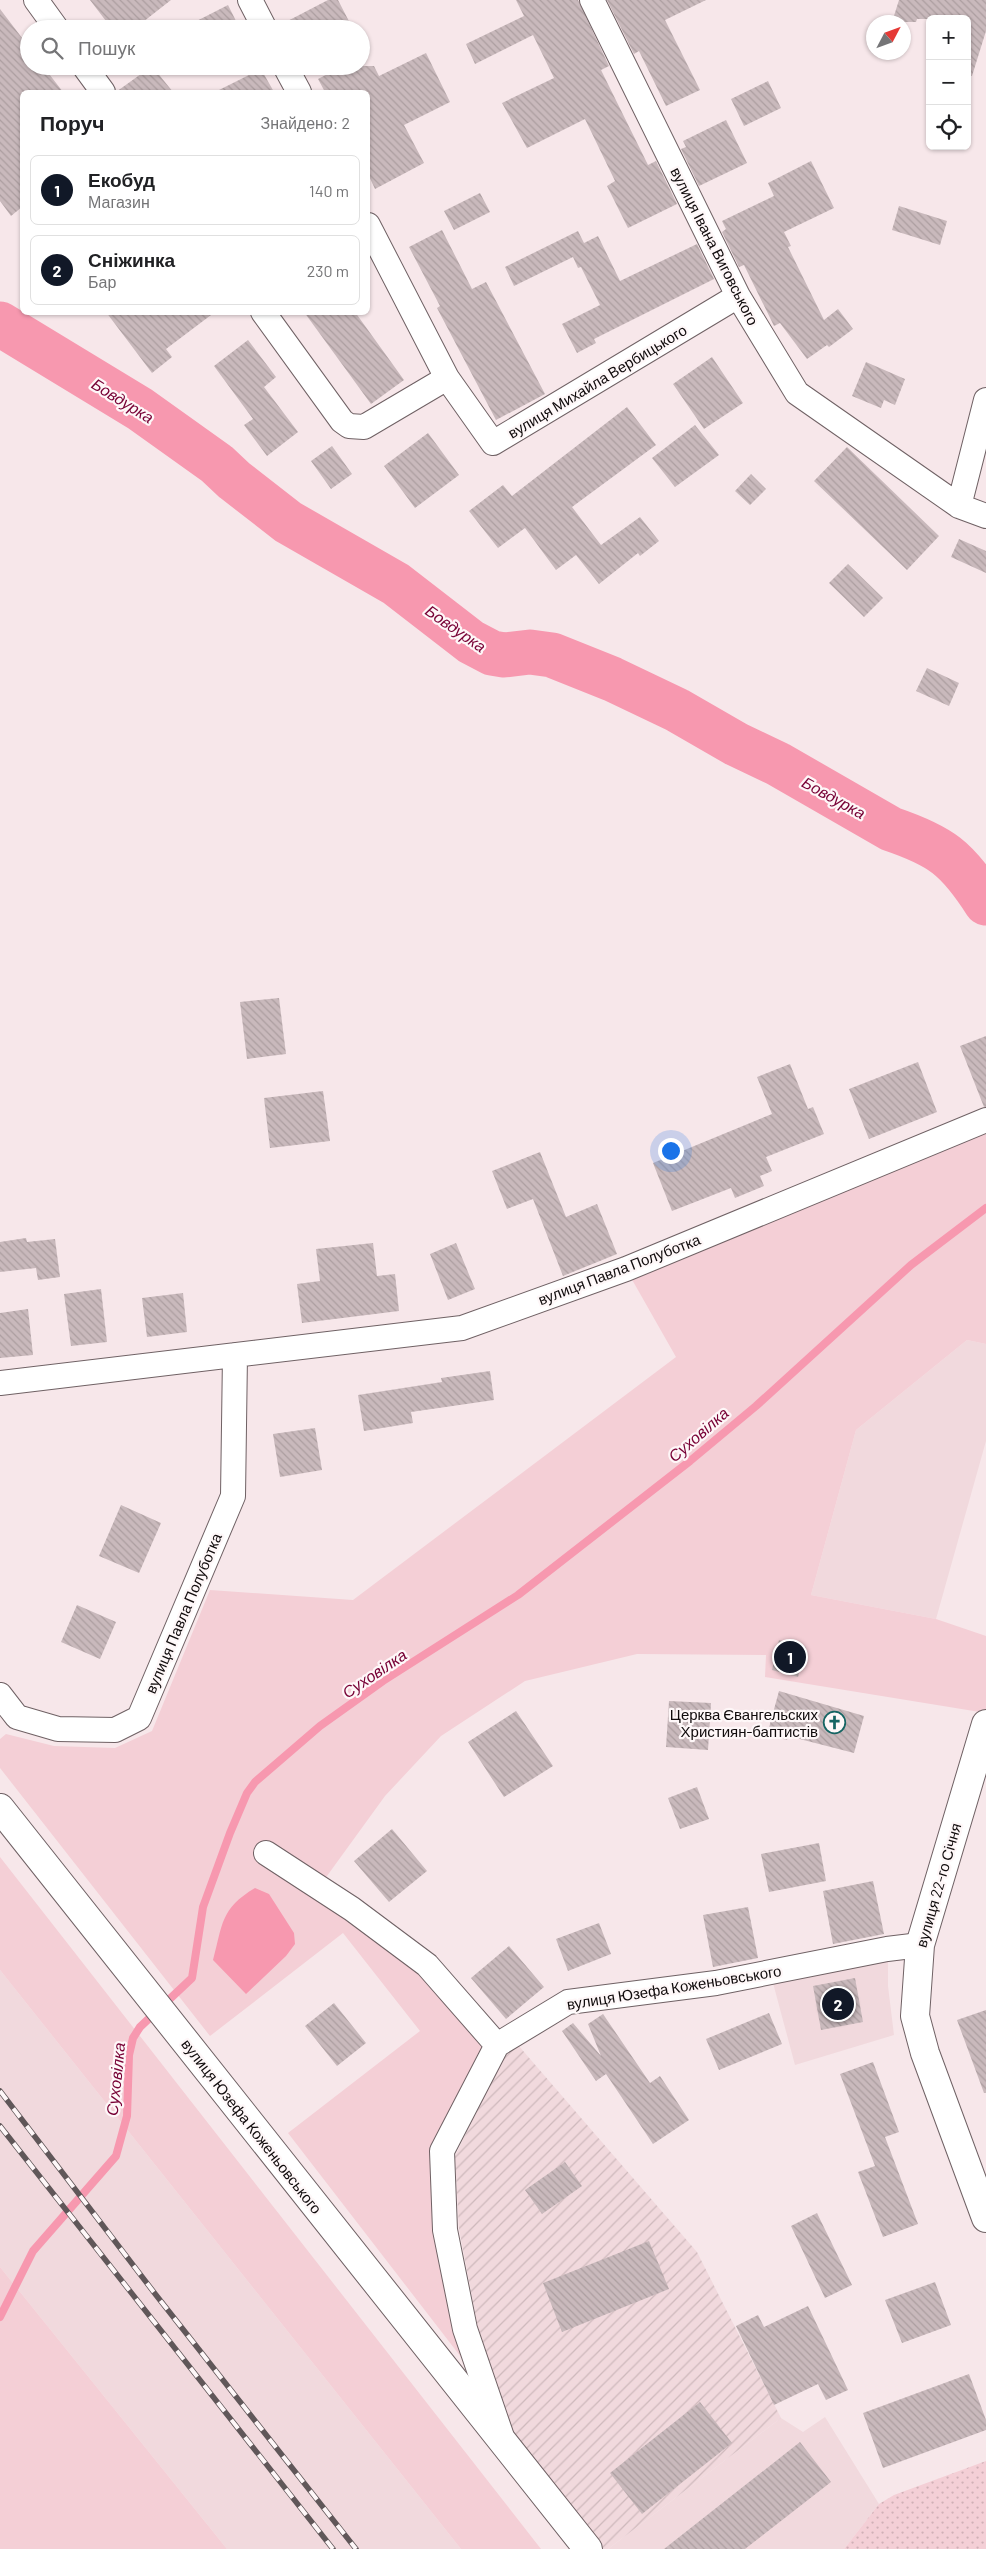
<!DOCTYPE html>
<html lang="uk">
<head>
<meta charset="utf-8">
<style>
	body { margin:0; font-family:Barlow,sans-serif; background:#f6f6f6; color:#202124 }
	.controls { position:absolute; right:15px; top:15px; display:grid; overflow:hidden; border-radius:8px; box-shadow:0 1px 4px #0004 }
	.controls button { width:45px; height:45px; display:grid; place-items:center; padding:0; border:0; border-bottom:1px solid #e0e0e0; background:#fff; color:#202124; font:25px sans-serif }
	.compass { position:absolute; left:866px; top:15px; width:45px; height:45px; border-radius:50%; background:#fff; box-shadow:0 1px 4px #0004; rotate:49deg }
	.you { position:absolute; left:670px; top:1150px; width:18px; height:18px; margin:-12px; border:4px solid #fff; border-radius:50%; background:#1a73e8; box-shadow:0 0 0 8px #1a73e833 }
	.badge { display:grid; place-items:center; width:32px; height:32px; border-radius:50%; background:#111827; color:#fff; font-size:16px; font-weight:700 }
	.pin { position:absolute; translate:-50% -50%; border:2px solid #fff; box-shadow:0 1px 5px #0006 }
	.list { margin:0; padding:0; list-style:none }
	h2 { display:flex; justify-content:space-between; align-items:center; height:65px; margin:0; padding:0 20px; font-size:21px }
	h2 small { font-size:16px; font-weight:400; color:#757577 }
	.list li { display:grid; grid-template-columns:32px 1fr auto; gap:15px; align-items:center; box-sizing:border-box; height:70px; margin:0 10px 10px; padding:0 10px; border:1px solid #e0e0e0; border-radius:8px }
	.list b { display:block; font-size:19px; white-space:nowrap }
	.list p { margin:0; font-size:16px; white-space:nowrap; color:#757577 }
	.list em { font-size:16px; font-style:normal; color:#757577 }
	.icon { flex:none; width:28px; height:28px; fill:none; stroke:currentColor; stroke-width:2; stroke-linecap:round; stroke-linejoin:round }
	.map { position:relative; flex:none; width:986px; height:2549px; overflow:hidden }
	.search { position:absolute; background:#fff; box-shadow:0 1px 4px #0004; left:20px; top:20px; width:350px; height:55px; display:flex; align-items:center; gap:12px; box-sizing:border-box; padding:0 18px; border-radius:28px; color:#757577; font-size:19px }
	.panel { position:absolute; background:#fff; box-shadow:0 1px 4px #0004; left:20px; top:90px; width:350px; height:225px; border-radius:8px }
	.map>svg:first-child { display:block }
</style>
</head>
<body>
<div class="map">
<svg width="986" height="2549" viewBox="0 0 986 2549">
	<defs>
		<pattern id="industrial-furrows" width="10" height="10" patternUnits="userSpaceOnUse" patternTransform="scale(1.25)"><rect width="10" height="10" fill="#f1d9dd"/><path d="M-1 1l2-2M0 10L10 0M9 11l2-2" fill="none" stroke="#ceb9bc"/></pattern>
		<pattern id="park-dots" width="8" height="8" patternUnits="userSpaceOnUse" patternTransform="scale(1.25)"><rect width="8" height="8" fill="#f4cfd6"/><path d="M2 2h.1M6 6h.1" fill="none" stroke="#d0b0b6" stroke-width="1.8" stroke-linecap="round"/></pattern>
		<pattern id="building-back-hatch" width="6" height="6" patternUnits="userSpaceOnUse" patternTransform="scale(1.25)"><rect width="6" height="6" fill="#c9b9bc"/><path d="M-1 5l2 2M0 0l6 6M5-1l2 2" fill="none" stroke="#ac9ea0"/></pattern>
	</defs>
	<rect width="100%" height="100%" fill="#f7e7ea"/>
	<path fill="#f1d9dd" d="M 967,1340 L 986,1344 L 986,1441 L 936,1619 L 811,1595 L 856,1430 Z
		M 888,1960 L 888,1986 L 894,2035 L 795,2065 L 773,1983 Z
		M 0,1970 L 461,2549 L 227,2549 L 0,2267 Z
		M 825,2417 L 879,2504 L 844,2549 L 608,2549 L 781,2418 L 803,2432 Z"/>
	<path fill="url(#industrial-furrows)" d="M 518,2045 L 697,2252 L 781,2418 L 608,2549 L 600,2549 L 517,2444 L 478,2328 L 459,2229 L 455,2156 L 506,2052 Z"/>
	<path fill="#f4cfd6" d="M 0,309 L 6,316 L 36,330 L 150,399 L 292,512 L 398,575 L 475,633 L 492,642 L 526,642 L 554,647 L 639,682 L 741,738 L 779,756 L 876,812 L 938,837 L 958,852 L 978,875 L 986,888 L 986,918 L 965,884 L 949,866 L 933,853 L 865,823 L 673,716 L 609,685 L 552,663 L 531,661 L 505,662 L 490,660 L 468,648 L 367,574 L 311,546 L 283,528 L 210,470 L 136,417 L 0,338 Z
		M 986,1120 L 986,1344 L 967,1340 L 856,1430 L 811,1595 L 936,1619 L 986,1636 L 986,1713 L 765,1677 L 766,1655 L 637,1654 L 525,1681 L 441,1736 L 385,1796 L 319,1887 L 352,1909 L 493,2041 L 437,2147 L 471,2370 L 288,2133 L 420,2031 L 343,1933 L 210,2036 L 0,1768 L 0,1739 L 6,1734 L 54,1746 L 115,1748 L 152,1731 L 210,1590 L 353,1600 L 676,1357 L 626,1269 Z
		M 0,1857 L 541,2549 L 461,2549 L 0,1970 Z
		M 0,2267 L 227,2549 L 0,2549 Z"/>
	<path fill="url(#park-dots)" d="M 986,2461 L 986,2549 L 844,2549 L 879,2504 L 894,2495 Z"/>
	<path fill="#f798af" d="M 255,1888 L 269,1894 L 294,1933 L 295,1944 L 286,1956 L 246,1994 L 213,1960 C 223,1924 220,1909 255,1888 Z"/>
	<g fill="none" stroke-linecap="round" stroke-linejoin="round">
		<path stroke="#f798af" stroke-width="8" d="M 0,2317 L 33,2251 L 116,2156 L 127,2116 L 129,2055 L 133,2038 L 140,2027 L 192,1978 L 203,1907 L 230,1833 L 247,1793 L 255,1782 L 320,1726 L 383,1681 L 518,1595 L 690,1461 L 756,1406 L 911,1265 L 986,1208"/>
		<path stroke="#f798af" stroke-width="45" d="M 0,324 L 140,409 L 217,464 L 234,480 L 288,522 L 396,584 L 471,642 L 492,653 L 504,655 L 530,652 L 552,655 L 612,679 L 677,710 L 736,744 L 778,764 L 891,829 C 941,846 957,858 986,903"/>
	</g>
	<path fill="url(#building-back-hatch)" d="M 90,0 L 171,0 L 134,29 L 112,29 Z
		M 328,0 L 338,0 L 353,29 L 279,29 L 278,26 Z
		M 516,0 L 578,0 L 609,66 L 601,70 L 648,165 L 656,161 L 677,204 L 628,228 L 607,186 L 615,181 L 585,119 L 527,148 L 502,103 L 554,78 L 533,35 L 475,64 L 466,44 L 524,16 Z
		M 607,0 L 706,0 L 665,20 L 700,90 L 666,106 L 639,51 L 634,54 Z
		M 899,0 L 986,0 L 986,31 L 972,76 L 967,76 L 967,19 L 917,19 L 916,22 L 892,22 Z
		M 228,5 L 240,29 L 181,29 Z
		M 0,9 L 29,47 L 29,66 L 43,66 L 63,92 L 22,92 L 22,207 L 11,216 L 0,201 Z
		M 426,53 L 450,102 L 404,125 L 424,163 L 375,189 L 368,174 L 368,92 L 325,92 L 318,79 L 343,66 L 374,66 L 379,76 Z
		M 152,66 L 173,92 L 116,92 Z
		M 261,69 L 274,92 L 215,92 Z
		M 768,81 L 781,108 L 744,126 L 731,99 Z
		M 726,120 L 747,163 L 699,186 L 681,149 L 686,147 L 683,141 Z
		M 811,161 L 834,208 L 784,232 L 791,246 L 788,247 L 824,320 L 838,309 L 853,329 L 829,347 L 827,345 L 807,359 L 780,323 L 774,326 L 744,265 L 739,267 L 722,232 L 726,229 L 722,221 L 774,196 L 768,183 Z
		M 480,193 L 490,212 L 454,230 L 444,211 Z
		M 899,206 L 947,221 L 940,245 L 892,230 Z
		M 442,230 L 472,289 L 486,282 L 545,394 L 496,420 L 437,308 L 440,306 L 409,247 Z
		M 578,231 L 584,243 L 598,236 L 620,281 L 697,244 L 714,279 L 594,339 L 596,343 L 577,353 L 562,324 L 600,305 L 581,267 L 578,268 L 573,257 L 514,286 L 505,267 Z
		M 106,312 L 215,312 L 166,349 L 172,357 L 152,373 Z
		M 304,312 L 355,312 L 404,380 L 371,404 Z
		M 248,340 L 276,377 L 264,387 L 298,432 L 267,456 L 244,425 L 253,419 L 214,366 Z
		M 712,357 L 743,403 L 704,429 L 673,384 Z
		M 866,362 L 905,379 L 895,405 L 884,400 L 881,408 L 852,396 Z
		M 627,407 L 656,445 L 572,507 L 601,545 L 640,517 L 659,541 L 640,556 L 638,553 L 599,584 L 576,555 L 556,570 L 525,528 L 498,548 L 469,511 L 503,485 L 512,496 Z
		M 695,425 L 719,455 L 675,487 L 652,458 Z
		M 428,433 L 459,475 L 415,508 L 384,466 Z
		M 332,446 L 352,474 L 331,489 L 311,461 Z
		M 847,447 L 939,536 L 907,570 L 814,481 Z
		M 751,474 L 766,489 L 750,505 L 735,491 Z
		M 959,539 L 986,551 L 986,573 L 951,557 Z
		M 848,564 L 883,598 L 864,617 L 829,583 Z
		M 927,668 L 959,683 L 949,706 L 916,691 Z
		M 279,998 L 286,1054 L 247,1059 L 240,1002 Z
		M 986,1036 L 986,1107 L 984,1107 L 960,1046 Z
		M 918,1062 L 937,1112 L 869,1139 L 849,1089 Z
		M 790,1064 L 808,1109 L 813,1107 L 824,1134 L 766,1157 L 772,1171 L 760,1176 L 764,1186 L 735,1198 L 731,1188 L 672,1211 L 653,1163 L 772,1114 L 757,1077 Z
		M 323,1091 L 330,1141 L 270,1148 L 264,1098 Z
		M 540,1152 L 566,1217 L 597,1204 L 617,1254 L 563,1276 L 533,1199 L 507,1209 L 492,1171 Z
		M 26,1238 L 27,1242 L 55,1239 L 60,1277 L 38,1280 L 36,1268 L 0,1272 L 0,1242 Z
		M 373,1243 L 377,1276 L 395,1274 L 399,1311 L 302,1323 L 297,1284 L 320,1281 L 316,1249 Z
		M 456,1243 L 475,1289 L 448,1300 L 430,1254 Z
		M 101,1289 L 107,1342 L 71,1346 L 64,1294 Z
		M 183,1293 L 187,1332 L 147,1337 L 142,1298 Z
		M 28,1309 L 33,1355 L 0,1358 L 0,1313 Z
		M 490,1371 L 494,1400 L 411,1412 L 413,1423 L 364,1431 L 358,1395 L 442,1382 L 441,1378 Z
		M 315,1428 L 322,1470 L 280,1477 L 273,1434 Z
		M 121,1505 L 161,1523 L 139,1573 L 99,1556 Z
		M 77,1605 L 116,1622 L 100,1659 L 61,1642 Z
		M 779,1640 L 806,1647 L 798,1677 L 772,1670 Z
		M 779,1691 L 864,1716 L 854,1753 L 788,1736 L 787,1740 L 767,1735 Z
		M 669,1701 L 711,1703 L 708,1750 L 666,1747 Z
		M 516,1711 L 553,1766 L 504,1797 L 468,1742 Z
		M 697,1787 L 709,1819 L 680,1829 L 668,1798 Z
		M 392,1829 L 427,1871 L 389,1902 L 354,1861 Z
		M 819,1843 L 826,1881 L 769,1892 L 761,1854 Z
		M 873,1881 L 884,1934 L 833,1944 L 823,1891 Z
		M 748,1907 L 758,1958 L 713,1967 L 703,1915 Z
		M 599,1923 L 611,1954 L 568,1971 L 556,1939 Z
		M 509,1946 L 544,1987 L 506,2019 L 471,1978 Z
		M 855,1978 L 863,2022 L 821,2030 L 813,1986 Z
		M 334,2003 L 366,2043 L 337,2066 L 305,2026 Z
		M 986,2010 L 986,2093 L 984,2093 L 957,2020 Z
		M 769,2013 L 782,2044 L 719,2070 L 706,2039 Z
		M 603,2014 L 650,2083 L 660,2076 L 689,2120 L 653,2144 L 606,2074 L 596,2081 L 562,2031 L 573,2023 L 601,2056 L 588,2024 Z
		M 873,2062 L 899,2132 L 885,2137 L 918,2224 L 883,2237 L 858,2172 L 875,2166 L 840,2074 Z
		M 565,2162 L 582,2186 L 542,2214 L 525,2190 Z
		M 817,2213 L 852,2285 L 825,2298 L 791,2226 Z
		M 649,2241 L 669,2289 L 562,2332 L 543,2283 Z
		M 935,2282 L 951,2325 L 902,2343 L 885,2300 Z
		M 808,2306 L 848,2390 L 826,2400 L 818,2384 L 774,2405 L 736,2326 L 758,2315 L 764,2327 Z
		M 969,2374 L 986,2420 L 986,2430 L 883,2468 L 863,2413 Z
		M 700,2402 L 732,2443 L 642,2514 L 610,2473 Z
		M 800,2442 L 831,2482 L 745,2549 L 664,2549 Z"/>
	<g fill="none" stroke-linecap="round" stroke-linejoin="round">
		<defs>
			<path id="minor" d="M 36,0 L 57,29
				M 250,0 L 265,29
				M 592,0 L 738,296 L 797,393 L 959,506 L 986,516
				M 84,66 L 103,92
				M 285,66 L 299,92
				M 368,225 L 447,378 L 493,443 L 738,296
				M 263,312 L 342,421 L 349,426 L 364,427 L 447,378
				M 959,506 L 986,400
				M 0,1383 L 462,1328 L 626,1269 L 986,1120
				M 0,1695 L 17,1717 L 58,1729 L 115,1730 L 139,1718 L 233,1496 L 235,1355
				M 266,1853 L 352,1909 L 427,1965 L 497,2045
				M 501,2434 L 465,2329 L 445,2230 L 442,2151 L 497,2045 L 568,2002 L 716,1983 L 887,1949 L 920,1945"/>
			<path id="secondary" d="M 986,1724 L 920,1945 L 915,2016 L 925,2053 L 986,2218
				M 0,1808 L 588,2549"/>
		</defs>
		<use href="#minor" stroke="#6f6164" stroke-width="26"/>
		<use href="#secondary" stroke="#6f6164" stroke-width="30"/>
		<use href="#minor" stroke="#fff" stroke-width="24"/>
		<use href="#secondary" stroke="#fff" stroke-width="28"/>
		<defs>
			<path id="rail" d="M 0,2091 L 156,2295 L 356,2549
				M 0,2126 L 333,2549"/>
		</defs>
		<use href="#rail" stroke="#605759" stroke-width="5.5"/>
		<use href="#rail" stroke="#fef7f8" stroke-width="4" stroke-dasharray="11" stroke-linecap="butt"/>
	</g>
	<defs>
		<symbol id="church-ring" viewBox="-11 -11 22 22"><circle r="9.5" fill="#fef7f8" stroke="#156463" stroke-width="1.5"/><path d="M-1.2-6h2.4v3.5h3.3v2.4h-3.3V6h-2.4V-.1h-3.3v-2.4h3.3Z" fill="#156463"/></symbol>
	</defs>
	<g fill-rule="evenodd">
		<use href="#church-ring" x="822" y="1710" width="25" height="25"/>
	</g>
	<g text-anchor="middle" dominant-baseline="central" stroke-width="4.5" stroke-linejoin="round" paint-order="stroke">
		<g font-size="15" fill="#100b0c" stroke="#fef7f8">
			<text transform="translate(715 246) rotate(63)">вулиця Івана Виговського</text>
			<text transform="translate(597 381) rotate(-31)">вулиця Михайла Вербицького</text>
			<text transform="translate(619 1269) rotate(-21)">вулиця Павла Полуботка</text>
			<text transform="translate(183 1613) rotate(-67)">вулиця Павла Полуботка</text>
			<text transform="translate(938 1885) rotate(-74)">вулиця 22-го Січня</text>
			<text transform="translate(674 1987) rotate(-9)">вулиця Юзефа Коженьовського</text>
			<text transform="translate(252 2126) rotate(52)">вулиця Юзефа Коженьовського</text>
		</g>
		<g font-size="15" fill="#100b0c" stroke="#fef7f8" text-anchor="end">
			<text x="818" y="1714">Церква Євангельских<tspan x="818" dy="17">Християн-баптистів</tspan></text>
		</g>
		<g font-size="16" font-style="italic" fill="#770135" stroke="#fef7f8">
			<text transform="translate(123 400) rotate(32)">Бовдурка</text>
			<text transform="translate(456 628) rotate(35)">Бовдурка</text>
			<text transform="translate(834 797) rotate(29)">Бовдурка</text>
			<text transform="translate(698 1434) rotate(-41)">Суховілка</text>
			<text transform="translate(374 1673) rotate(-34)">Суховілка</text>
			<text transform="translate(115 2079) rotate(-84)">Суховілка</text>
		</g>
	</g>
</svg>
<div class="controls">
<button>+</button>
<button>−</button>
<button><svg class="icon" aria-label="locate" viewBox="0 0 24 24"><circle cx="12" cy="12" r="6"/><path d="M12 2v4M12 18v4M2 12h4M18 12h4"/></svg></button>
</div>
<svg class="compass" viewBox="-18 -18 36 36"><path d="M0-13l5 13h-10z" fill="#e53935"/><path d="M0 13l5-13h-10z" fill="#757577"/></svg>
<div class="you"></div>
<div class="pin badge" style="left:790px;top:1657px">1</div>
<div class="pin badge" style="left:838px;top:2004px">2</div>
<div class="search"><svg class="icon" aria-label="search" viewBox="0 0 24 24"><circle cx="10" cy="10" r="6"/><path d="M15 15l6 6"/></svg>Пошук</div>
<section class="panel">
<h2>Поруч<small>Знайдено: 2</small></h2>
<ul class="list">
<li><span class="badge">1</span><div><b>Екобуд</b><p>Магазин</p></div><em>140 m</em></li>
<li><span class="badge">2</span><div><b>Сніжинка</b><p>Бар</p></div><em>230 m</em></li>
</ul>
</section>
</div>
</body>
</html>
